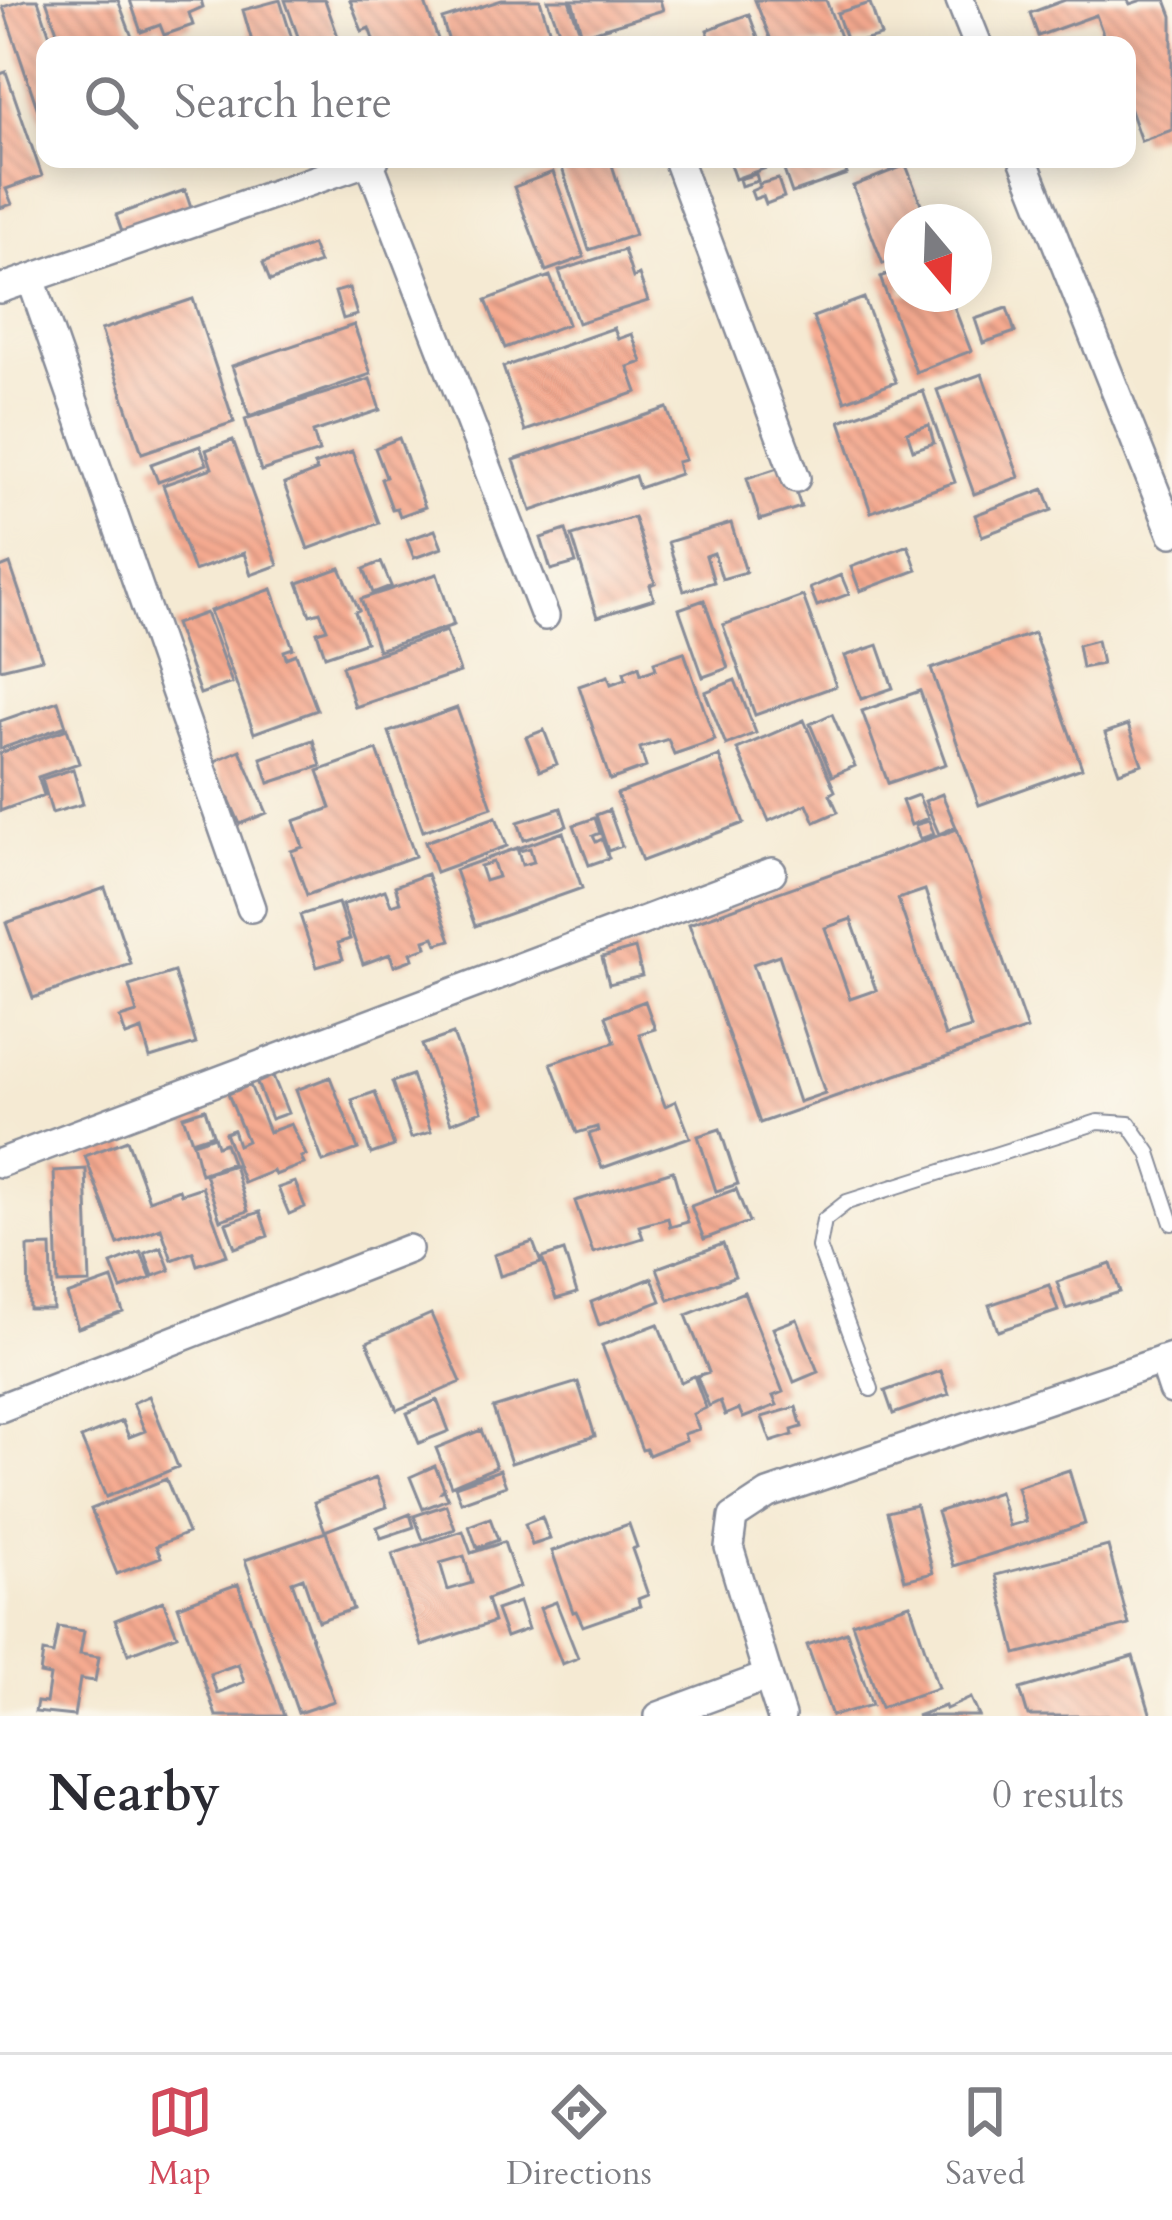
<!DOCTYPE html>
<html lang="en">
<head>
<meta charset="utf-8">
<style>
	body { margin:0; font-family:Cardo,serif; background:#f2f2f3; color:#2b2b33 }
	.compass { position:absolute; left:884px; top:204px; width:108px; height:108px; border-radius:50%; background:#fff; box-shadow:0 6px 30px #0003; rotate:161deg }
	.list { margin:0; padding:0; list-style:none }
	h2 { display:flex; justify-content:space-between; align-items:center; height:156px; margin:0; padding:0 48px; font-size:51px }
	h2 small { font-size:39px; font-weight:400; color:#7c7c81 }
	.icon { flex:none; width:66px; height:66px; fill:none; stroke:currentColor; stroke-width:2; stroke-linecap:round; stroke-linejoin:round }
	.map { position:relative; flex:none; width:1172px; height:1716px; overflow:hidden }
	.search { position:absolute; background:#fff; box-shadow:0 6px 30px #0003; left:36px; right:36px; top:36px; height:132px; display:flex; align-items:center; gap:30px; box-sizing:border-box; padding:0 42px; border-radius:24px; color:#7c7c81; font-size:45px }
	.sheet { height:336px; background:#fff }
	nav { display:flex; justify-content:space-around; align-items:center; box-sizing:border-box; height:168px; border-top:3px solid #e1e1e2; background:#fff; font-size:33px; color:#7c7c81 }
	nav a { display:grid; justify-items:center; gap:6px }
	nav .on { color:#d1495b }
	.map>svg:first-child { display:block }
</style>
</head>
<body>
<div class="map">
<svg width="1172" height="1716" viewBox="0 0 1172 1716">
	<defs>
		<pattern id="building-back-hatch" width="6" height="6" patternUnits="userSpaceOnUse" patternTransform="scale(3)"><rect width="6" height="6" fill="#f6aa90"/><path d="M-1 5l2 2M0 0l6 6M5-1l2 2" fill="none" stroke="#c68b79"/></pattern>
	</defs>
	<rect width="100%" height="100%" fill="#fbf7ec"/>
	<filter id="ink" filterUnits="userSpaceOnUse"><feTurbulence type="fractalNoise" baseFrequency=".00833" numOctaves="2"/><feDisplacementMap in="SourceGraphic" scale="24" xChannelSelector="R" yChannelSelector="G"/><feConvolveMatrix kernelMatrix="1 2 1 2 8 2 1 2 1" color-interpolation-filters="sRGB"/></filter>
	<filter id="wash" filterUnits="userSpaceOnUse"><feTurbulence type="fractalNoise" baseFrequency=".004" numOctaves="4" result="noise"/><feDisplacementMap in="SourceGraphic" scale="48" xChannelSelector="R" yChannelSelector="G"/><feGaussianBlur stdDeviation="2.7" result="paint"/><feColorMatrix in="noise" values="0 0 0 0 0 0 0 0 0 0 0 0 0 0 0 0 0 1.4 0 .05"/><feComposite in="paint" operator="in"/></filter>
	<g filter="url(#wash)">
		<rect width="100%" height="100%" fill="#f5ead3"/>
		<g id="blocks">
			<path fill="url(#building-back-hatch)" fill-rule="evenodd" d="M 25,0 L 38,0 L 53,45 L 45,45 L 44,128 L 3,7 Z
				M 46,0 L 118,0 L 135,45 L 62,45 Z
				M 130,0 L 201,0 L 203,7 L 189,13 L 193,25 L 164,35 L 160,25 L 141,32 Z
				M 280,0 L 294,45 L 253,45 L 243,10 Z
				M 285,0 L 325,0 L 341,45 L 301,45 Z
				M 350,0 L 424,0 L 439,42 L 433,45 L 375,45 L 369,28 L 362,31 Z
				M 502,0 L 540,0 L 551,35 L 518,45 L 450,45 L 442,19 Z
				M 548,0 L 569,0 L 581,35 L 563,42 Z
				M 572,0 L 660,0 L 663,10 L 582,35 Z
				M 755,0 L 826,0 L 842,42 L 834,45 L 773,45 Z
				M 1065,0 L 1128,0 L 1130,4 L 1142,0 L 1166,0 L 1172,16 L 1172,130 L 1141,141 L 1127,102 L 1127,45 L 1107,45 L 1096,15 L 1038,36 L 1030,13 Z
				M 870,3 L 881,36 L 848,45 L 837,13 Z
				M 749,14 L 758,38 L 742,43 L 743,45 L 712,45 L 707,30 Z
				M 6,72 L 42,176 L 6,189 L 12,204 L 0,208 L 0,74 Z
				M 582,159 L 610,159 L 635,235 L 589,250 L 561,165 Z
				M 728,159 L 763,159 L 766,168 L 735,179 Z
				M 780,159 L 842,159 L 847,174 L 792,193 Z
				M 906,165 L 928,222 L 902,222 L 902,256 L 883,264 L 853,186 Z
				M 553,172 L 584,257 L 546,271 L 514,187 Z
				M 756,174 L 758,181 L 741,186 L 739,179 Z
				M 778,179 L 784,197 L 766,204 L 763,196 L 754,199 L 751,191 L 760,187 L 759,184 Z
				M 185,190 L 192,211 L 124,237 L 116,215 Z
				M 312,245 L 319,263 L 270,281 L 263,263 Z
				M 624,250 L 633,278 L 639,275 L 648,301 L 578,323 L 559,271 Z
				M 902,268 L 902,294 L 949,294 L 971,351 L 916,372 L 880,277 Z
				M 550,276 L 568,324 L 505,348 L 486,300 Z
				M 349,288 L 357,315 L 343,319 L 335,292 Z
				M 864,298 L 896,382 L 845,401 L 813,317 Z
				M 193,299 L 234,422 L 142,453 L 101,330 Z
				M 1007,308 L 1015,332 L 983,343 L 975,319 Z
				M 354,325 L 371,374 L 249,416 L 232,366 Z
				M 614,328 L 618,339 L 632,334 L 642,362 L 628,367 L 637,392 L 525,431 L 503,367 Z
				M 982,374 L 1019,477 L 974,494 L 937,390 Z
				M 370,379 L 380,410 L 313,432 L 319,452 L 261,471 L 245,419 Z
				M 923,391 L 955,482 L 871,512 L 840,421 ZM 929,425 L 934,443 L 913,450 L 907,432 Z
				M 667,408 L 685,460 L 677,462 L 680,474 L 639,488 L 635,476 L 531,511 L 514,460 Z
				M 399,438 L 425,507 L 400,516 L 397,508 L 392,509 L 381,479 L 386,477 L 375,448 Z
				M 233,440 L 278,565 L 251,575 L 244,553 L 194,571 L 163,485 L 212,468 L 206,450 Z
				M 200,446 L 207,464 L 158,482 L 151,464 Z
				M 352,451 L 379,523 L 308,549 L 284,484 L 317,471 L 314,465 Z
				M 787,465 L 801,507 L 760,520 L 747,478 Z
				M 1044,489 L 1052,510 L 982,536 L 975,515 Z
				M 634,517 L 655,583 L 650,585 L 654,599 L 597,617 L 572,536 Z
				M 731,523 L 746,572 L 722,579 L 714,553 L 706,556 L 714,582 L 684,591 L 668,542 Z
				M 435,530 L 442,548 L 414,558 L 407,540 Z
				M 566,530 L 576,563 L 551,570 L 541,538 Z
				M 908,545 L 917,570 L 860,591 L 851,567 Z
				M 381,562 L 391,586 L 373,593 L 364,569 Z
				M 10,564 L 42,659 L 0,669 L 0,568 Z
				M 340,568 L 359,610 L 355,612 L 366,642 L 325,656 L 317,632 L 327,629 L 320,612 L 310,615 L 298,583 Z
				M 437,574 L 454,625 L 378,650 L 361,599 Z
				M 841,575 L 849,594 L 817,606 L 810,588 Z
				M 272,589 L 293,648 L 284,651 L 286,658 L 296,654 L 317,710 L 254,733 L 210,611 Z
				M 803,596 L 836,686 L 755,715 L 723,625 Z
				M 704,600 L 728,668 L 703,677 L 679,609 Z
				M 206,613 L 232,683 L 200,694 L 175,624 Z
				M 446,631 L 460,672 L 355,707 L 342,666 Z
				M 1034,633 L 1082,768 L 979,805 L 931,669 Z
				M 1097,640 L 1102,664 L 1082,668 L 1078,645 Z
				M 878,645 L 893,688 L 861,699 L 845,656 Z
				M 684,652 L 715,740 L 674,754 L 668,739 L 640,748 L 646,767 L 610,780 L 579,686 L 608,676 L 611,684 L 626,679 L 624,672 L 639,666 L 641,674 L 656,669 L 654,662 Z
				M 735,680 L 756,733 L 726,745 L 705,692 Z
				M 920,691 L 946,764 L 888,783 L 862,711 Z
				M 58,701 L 66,726 L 0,749 L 0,721 Z
				M 457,708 L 492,807 L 423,831 L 389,732 Z
				M 832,714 L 855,766 L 832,776 L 810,724 Z
				M 804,720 L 835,791 L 830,794 L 838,812 L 815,822 L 807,804 L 769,821 L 737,749 Z
				M 1128,725 L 1142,764 L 1119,772 L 1105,733 Z
				M 67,729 L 79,763 L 38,777 L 44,795 L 0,811 L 0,753 Z
				M 544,730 L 557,764 L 540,771 L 526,737 Z
				M 313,740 L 321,766 L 269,783 L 261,758 Z
				M 240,750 L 267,813 L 240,824 L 213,762 Z
				M 377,750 L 415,856 L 307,895 L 291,851 L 303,847 L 294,821 L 331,808 L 318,771 Z
				M 719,756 L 744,823 L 642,861 L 617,794 Z
				M 73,769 L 83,804 L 52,813 L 42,779 Z
				M 942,794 L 956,827 L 939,834 L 925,801 Z
				M 918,795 L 928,818 L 911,825 L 902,801 Z
				M 561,808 L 567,826 L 524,840 L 518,822 Z
				M 609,810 L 622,846 L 608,851 L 596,815 Z
				M 496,817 L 507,846 L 436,872 L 425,842 Z
				M 595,818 L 600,833 L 593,836 L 596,842 L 602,839 L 609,858 L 589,865 L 574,825 Z
				M 929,821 L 934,834 L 920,839 L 915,825 Z
				M 957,829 L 1027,1029 L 760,1123 L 689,924 ZM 925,890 L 971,1028 L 945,1036 L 898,899 ZM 851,919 L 876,990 L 850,999 L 825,928 ZM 779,955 L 825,1093 L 799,1102 L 753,964 Z
				M 563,832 L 582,888 L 475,926 L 455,870 L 517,848 L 522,865 L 534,862 L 530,848 L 520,851 L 519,848 ZM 493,862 L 498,877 L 485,881 L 480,866 Z
				M 427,874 L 451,940 L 437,944 L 434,937 L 425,940 L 427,947 L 411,953 L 413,959 L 394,966 L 390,954 L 363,964 L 342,905 L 385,890 L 391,905 L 400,902 L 395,886 Z
				M 105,888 L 131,964 L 33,998 L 6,923 Z
				M 338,903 L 350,939 L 338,943 L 343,959 L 317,967 L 300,915 Z
				M 635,948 L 642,976 L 609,984 L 602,957 Z
				M 174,972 L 196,1044 L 150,1058 L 142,1030 L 126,1036 L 120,1018 L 137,1013 L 129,986 Z
				M 645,1001 L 655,1029 L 639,1034 L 665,1106 L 676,1101 L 690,1137 L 602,1168 L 589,1134 L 598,1131 L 597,1127 L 577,1133 L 551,1063 L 615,1042 L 606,1016 Z
				M 453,1034 L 482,1111 L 451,1123 L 422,1045 Z
				M 412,1075 L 431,1132 L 411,1138 L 392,1082 Z
				M 273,1076 L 288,1113 L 271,1119 L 257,1083 Z
				M 330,1077 L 358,1149 L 323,1162 L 296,1090 Z
				M 250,1085 L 269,1132 L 291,1124 L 306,1155 L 301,1157 L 304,1164 L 275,1175 L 273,1171 L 244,1183 L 225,1133 L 233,1130 L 238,1145 L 247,1141 L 228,1094 Z
				M 375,1092 L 394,1146 L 371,1154 L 352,1100 Z
				M 205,1109 L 213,1134 L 192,1141 L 183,1116 Z
				M 720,1129 L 738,1184 L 716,1191 L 698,1136 Z
				M 214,1136 L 217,1146 L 225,1143 L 232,1163 L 201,1174 L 193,1143 Z
				M 127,1140 L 149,1200 L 179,1189 L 181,1194 L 202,1187 L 227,1255 L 197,1265 L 193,1252 L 172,1260 L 161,1228 L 118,1244 L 85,1156 Z
				M 234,1165 L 248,1211 L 220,1220 L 205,1174 Z
				M 86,1169 L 90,1283 L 58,1284 L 54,1171 Z
				M 673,1171 L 688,1222 L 670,1227 L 668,1218 L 639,1226 L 643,1238 L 593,1253 L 575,1201 Z
				M 295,1182 L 305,1207 L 289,1214 L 278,1188 Z
				M 736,1189 L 749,1222 L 704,1239 L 691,1206 Z
				M 260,1212 L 268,1236 L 235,1248 L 226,1223 Z
				M 533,1242 L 541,1263 L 500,1276 L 494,1255 Z
				M 723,1244 L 735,1276 L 669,1300 L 657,1268 Z
				M 51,1246 L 53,1309 L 29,1309 L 28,1247 Z
				M 161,1247 L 170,1270 L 153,1276 L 145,1253 Z
				M 564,1251 L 577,1293 L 556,1299 L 542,1258 Z
				M 141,1252 L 151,1278 L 121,1289 L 111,1264 Z
				M 1111,1264 L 1120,1292 L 1066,1309 L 1057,1282 Z
				M 652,1278 L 661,1301 L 599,1325 L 591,1302 Z
				M 112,1279 L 123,1312 L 78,1328 L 67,1295 Z
				M 1049,1285 L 1058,1311 L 998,1331 L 989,1305 Z
				M 744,1292 L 783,1392 L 773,1396 L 777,1405 L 743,1418 L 739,1409 L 725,1415 L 720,1401 L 709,1406 L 697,1376 L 709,1372 L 686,1315 Z
				M 431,1314 L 461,1382 L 397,1410 L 367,1342 Z
				M 797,1319 L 818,1372 L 794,1382 L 773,1328 Z
				M 658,1324 L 681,1382 L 694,1376 L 706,1408 L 693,1414 L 699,1429 L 684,1434 L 686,1440 L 649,1455 L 646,1449 L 642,1450 L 602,1345 Z
				M 941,1371 L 949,1394 L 893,1414 L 885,1391 Z
				M 578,1382 L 595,1436 L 511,1463 L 493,1408 Z
				M 149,1396 L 178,1467 L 106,1497 L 81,1438 L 122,1421 L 129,1437 L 145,1431 L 133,1403 Z
				M 437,1400 L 449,1431 L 419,1443 L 407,1413 Z
				M 796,1407 L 802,1427 L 792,1430 L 793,1435 L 771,1442 L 762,1417 Z
				M 481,1430 L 496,1467 L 451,1486 L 436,1448 Z
				M 435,1466 L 444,1488 L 442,1491 L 444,1490 L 448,1499 L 423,1509 L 410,1477 Z
				M 500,1470 L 506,1486 L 461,1502 L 455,1486 Z
				M 1069,1470 L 1085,1524 L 954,1566 L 937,1512 L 999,1492 L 1009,1526 L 1026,1521 L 1017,1487 Z
				M 376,1478 L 387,1507 L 325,1531 L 314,1502 Z
				M 166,1479 L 188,1533 L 156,1546 L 161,1557 L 117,1574 L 91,1509 Z
				M 446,1505 L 455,1529 L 423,1540 L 414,1516 Z
				M 916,1505 L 933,1573 L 905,1580 L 887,1512 Z
				M 410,1514 L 414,1527 L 381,1538 L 377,1527 Z
				M 542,1517 L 550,1539 L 532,1545 L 525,1524 Z
				M 490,1518 L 498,1540 L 477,1548 L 469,1526 Z
				M 629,1524 L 637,1547 L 632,1549 L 648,1595 L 638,1599 L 640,1606 L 583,1626 L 576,1611 L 573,1612 L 552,1551 Z
				M 463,1531 L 471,1553 L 504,1542 L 519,1587 L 487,1599 L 494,1622 L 422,1646 L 392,1554 ZM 464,1556 L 472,1583 L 448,1590 L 440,1563 Z
				M 326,1532 L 353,1609 L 318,1621 L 303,1578 L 292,1582 L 334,1701 L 298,1713 L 245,1560 Z
				M 1108,1546 L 1129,1625 L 1016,1654 L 996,1575 Z
				M 238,1584 L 284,1716 L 216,1716 L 178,1606 ZM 238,1664 L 244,1682 L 217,1693 L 210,1674 Z
				M 163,1601 L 177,1635 L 128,1654 L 115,1620 Z
				M 519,1602 L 528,1629 L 506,1637 L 496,1610 Z
				M 556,1602 L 578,1658 L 562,1664 L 540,1608 Z
				M 910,1604 L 938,1688 L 881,1707 L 852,1623 Z
				M 58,1627 L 84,1631 L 80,1654 L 99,1657 L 95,1681 L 80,1679 L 74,1716 L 35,1712 L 37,1702 L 46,1703 L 50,1676 L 40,1674 L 43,1652 L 53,1654 Z
				M 847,1632 L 872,1705 L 832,1716 L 807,1645 Z
				M 1133,1656 L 1151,1716 L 1028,1716 L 1020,1689 Z
				M 971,1698 L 979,1716 L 916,1716 L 945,1706 L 946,1709 Z"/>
		</g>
	</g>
	<g filter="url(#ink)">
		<use href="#blocks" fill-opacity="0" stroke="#888c98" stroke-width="3"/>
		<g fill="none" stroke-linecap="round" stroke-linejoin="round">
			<defs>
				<path id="lane" d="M 871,1389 L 819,1247 L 824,1220 L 847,1202 L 1098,1122 L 1129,1124 L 1149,1153 L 1172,1223"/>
				<path id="street" d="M 960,0 L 978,45
					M 677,159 L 796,478
					M 1023,159 L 1172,533
					M 369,161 L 545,616
					M 31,279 L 251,908
					M 0,289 L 375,159
					M 0,1163 L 772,872
					M 1162,1360 L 1172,1390
					M 0,1408 L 408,1249
					M 768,1676 L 781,1716
					M 659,1716 L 768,1676 L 729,1547 L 733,1517 L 768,1494 L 1172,1357"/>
			</defs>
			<use href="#lane" stroke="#888c98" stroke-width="18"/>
			<use href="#street" stroke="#888c98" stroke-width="32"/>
			<use href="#lane" stroke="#fff" stroke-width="14"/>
			<use href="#street" stroke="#fff" stroke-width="27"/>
		</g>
	</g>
</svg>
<svg class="compass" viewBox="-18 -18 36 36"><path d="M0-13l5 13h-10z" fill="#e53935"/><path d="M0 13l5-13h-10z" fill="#7c7c81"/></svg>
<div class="search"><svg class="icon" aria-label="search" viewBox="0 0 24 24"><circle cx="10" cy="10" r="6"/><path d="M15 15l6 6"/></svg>Search here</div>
</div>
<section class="sheet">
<h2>Nearby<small>0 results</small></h2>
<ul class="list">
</ul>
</section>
<nav>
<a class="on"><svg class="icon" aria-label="map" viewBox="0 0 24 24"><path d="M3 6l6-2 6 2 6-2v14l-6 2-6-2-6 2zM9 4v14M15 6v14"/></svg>Map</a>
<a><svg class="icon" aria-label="directions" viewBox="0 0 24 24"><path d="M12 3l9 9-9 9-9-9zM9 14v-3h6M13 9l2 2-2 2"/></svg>Directions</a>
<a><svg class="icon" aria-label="saved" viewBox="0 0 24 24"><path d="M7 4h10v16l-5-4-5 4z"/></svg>Saved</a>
</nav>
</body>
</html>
